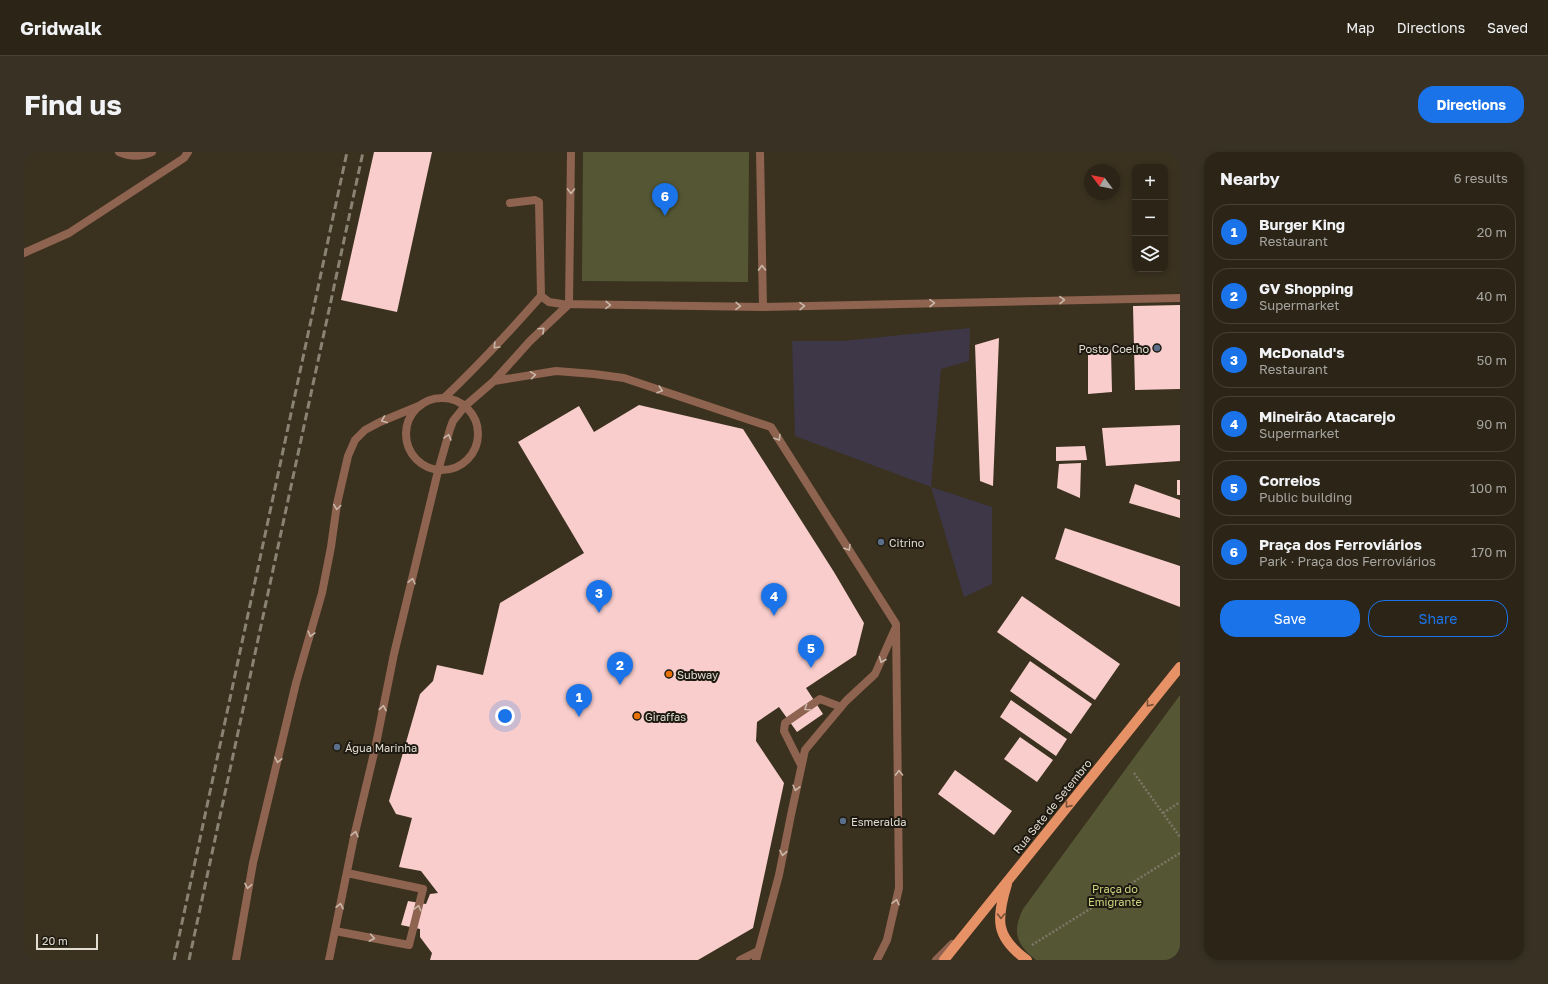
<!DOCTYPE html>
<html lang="en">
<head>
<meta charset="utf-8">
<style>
	body { margin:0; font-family:"Golos Text",sans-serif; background:#383124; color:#f1f3f6 }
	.controls { position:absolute; right:12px; top:12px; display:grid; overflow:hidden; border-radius:8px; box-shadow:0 2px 6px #0003 }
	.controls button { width:36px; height:36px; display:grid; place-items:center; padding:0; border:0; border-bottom:1px solid #484236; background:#2c2517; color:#f1f3f6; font:20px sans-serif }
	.compass { position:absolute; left:1060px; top:12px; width:36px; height:36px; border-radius:50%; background:#2c2517; box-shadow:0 2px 6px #0003; rotate:302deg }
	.scale { position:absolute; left:12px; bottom:10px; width:62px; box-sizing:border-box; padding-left:4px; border:2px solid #e2ddd1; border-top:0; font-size:11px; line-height:14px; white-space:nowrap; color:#e2ddd1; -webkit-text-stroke:3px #1e1a12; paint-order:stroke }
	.you { position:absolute; left:481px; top:564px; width:14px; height:14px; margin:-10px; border:3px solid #fff; border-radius:50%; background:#1a73e8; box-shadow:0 0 0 6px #1a73e833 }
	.badge { display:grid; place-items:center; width:26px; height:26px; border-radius:50%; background:#1a73e8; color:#fff; font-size:13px; font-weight:700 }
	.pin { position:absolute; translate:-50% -33px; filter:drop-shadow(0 1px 2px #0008) }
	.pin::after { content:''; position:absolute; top:21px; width:14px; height:12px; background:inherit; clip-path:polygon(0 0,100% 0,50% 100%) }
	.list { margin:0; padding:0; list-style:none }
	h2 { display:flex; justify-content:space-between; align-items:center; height:52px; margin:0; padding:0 16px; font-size:17px }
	h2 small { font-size:13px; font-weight:400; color:#a6a5a1 }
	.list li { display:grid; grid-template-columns:26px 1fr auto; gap:12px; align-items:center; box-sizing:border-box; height:56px; margin:0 8px 8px; padding:0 8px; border:1px solid #484236; border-radius:16px }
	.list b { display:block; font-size:15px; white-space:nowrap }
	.list p { margin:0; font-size:13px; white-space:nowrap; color:#a6a5a1 }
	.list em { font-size:13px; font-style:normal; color:#a6a5a1 }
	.actions { display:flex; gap:8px; padding:12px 16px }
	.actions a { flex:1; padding:9px 0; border:1px solid #1a73e8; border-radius:16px; text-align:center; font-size:14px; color:#1a73e8 }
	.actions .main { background:#1a73e8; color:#fff }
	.icon { flex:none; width:22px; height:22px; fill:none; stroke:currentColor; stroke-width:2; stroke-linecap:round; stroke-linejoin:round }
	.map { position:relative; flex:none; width:1156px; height:808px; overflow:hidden; border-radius:16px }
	header { display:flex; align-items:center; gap:24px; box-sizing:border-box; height:56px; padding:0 20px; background:#2c2517; border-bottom:1px solid #484236 }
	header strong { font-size:19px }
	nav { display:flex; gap:22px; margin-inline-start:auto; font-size:14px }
	.intro { display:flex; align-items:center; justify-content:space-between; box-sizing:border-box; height:96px; padding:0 24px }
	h1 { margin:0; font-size:28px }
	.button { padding:10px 18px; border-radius:16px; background:#1a73e8; color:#fff; font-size:14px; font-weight:700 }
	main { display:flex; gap:24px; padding:0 24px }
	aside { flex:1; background:#2c2517; border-radius:16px; box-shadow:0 2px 6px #0003 }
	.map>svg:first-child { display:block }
</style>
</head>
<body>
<header>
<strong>Gridwalk</strong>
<nav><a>Map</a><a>Directions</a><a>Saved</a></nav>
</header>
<div class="intro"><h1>Find us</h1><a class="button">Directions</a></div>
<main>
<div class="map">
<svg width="1156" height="808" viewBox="0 0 1156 808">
	<rect width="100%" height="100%" fill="#3a311f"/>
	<path fill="#3d3747" d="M 946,176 L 945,209 L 917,217 L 907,335 L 968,355 L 968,432 L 940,445 L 907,335 L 771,284 L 768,189 L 818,189 Z"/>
	<path fill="#555734" d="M 559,0 L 725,0 L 724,130 L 558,129 Z
		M 1156,543 L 1156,808 L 1012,808 C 992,792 988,780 999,757 Z"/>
	<path fill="#f8cdcc" d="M 350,0 L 408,0 L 373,160 L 317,148 Z
		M 1156,153 L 1156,237 L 1111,238 L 1109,154 Z
		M 975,186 L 969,334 L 956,329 L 951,193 Z
		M 1087,197 L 1088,240 L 1064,242 L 1064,199 Z
		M 615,253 L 719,277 L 810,420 L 840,471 L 832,503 L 782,536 L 799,562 L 773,580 L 755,555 L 733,570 L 732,589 L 760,631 L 729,776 L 674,808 L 406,808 L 408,801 L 396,785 L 396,777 L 377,773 L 384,749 L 402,752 L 406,742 L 414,741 L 397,719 L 375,715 L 388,666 L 372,662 L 365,649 L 396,542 L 409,529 L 413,513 L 459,523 L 476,451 L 560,401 L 494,290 L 555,254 L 570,280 Z
		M 1156,273 L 1156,309 L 1082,314 L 1078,276 Z
		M 1061,294 L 1063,308 L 1032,309 L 1032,295 Z
		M 1057,311 L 1056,346 L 1033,336 L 1035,312 Z
		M 1153,328 L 1156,328 L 1156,343 L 1153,343 Z
		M 1111,332 L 1156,348 L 1156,366 L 1105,351 Z
		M 1041,376 L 1156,414 L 1156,455 L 1031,407 Z
		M 998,444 L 1096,512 L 1071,548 L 973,480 Z
		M 1006,509 L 1068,552 L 1047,582 L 986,539 Z
		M 987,548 L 1043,587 L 1032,604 L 976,565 Z
		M 996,585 L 1029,608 L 1013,630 L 980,607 Z
		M 931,618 L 988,659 L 970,683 L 914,642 Z"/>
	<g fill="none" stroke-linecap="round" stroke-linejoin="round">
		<path stroke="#7e7667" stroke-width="2.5" stroke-dasharray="2 2" stroke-linecap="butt" d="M 1110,621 L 1156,685
			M 1139,661 L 1156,650
			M 1008,793 L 1156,701"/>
		<path stroke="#8e634f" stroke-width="8" d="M 0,101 L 45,81 L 160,6 L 164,0
			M 470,229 L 532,219 L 570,222 L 600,226 L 747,275 L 872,472 L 875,736 L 863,788 L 853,808
			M382 282a36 36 0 1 1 72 0a36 36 0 1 1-72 0Z
			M 420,246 C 454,214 486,179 517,144
			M 777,613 L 760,579 L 761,571 L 796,547 L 817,555
			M 311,779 L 385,793 L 399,737 L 323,721
			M 212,808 L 229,711 L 272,531 L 298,441 L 307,395 L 313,352 L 324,304 L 331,288 L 341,278 L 356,270 L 397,253
			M 305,808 L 330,685 L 351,597 L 370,502 L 414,319 L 426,277 L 429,269 L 441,254 L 470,229 L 506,189 L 545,152
			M 716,808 L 734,799
			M 732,808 L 755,723 L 767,663 L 781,598 L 822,549 L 851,522 L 871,477
			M 912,808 L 928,792"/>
		<path stroke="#8e634f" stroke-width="8" d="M 95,0 C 106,5 117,5 128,0
			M 736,0 L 739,155
			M 486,51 L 511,48 L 515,50 L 517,144 L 525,150 L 538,152 L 739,155 L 1156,146
			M 545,152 L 547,0"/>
		<path stroke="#e79167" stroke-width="10" d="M 983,732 C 972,768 971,785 1003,808
			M 920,808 L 1156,515"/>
		<path stroke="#8a8273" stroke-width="3" stroke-dasharray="8 4" stroke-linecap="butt" d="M 150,808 L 323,0
			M 165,808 L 339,0"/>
	</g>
	<defs><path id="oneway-chevron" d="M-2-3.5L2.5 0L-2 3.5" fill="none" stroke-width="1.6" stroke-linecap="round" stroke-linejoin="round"/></defs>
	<g stroke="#c9b8aa">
		<use href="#oneway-chevron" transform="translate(547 39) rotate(91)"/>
		<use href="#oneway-chevron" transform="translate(738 116) rotate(-91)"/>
		<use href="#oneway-chevron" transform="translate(1038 148) rotate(-1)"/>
		<use href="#oneway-chevron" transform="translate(908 151) rotate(-1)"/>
		<use href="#oneway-chevron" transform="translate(584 153) rotate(1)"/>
		<use href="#oneway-chevron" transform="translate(714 154) rotate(1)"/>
		<use href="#oneway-chevron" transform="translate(778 154) rotate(-1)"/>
		<use href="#oneway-chevron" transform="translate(518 178) rotate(-43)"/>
		<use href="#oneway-chevron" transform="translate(472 194) rotate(135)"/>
		<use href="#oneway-chevron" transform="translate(509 223) rotate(-9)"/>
		<use href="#oneway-chevron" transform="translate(636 238) rotate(18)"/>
		<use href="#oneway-chevron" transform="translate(360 268) rotate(157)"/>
		<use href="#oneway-chevron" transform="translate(424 285) rotate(-74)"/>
		<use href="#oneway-chevron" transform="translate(754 286) rotate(58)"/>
		<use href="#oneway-chevron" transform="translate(313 355) rotate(98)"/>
		<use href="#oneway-chevron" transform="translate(824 396) rotate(58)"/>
		<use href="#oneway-chevron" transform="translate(388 429) rotate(-77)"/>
		<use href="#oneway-chevron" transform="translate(287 482) rotate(105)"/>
		<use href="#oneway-chevron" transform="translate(858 508) rotate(113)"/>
		<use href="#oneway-chevron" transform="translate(359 556) rotate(-79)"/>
		<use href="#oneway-chevron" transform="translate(783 556) rotate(145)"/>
		<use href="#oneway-chevron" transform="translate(254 608) rotate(102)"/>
		<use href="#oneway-chevron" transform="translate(875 621) rotate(-91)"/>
		<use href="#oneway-chevron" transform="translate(772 636) rotate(103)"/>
		<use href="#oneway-chevron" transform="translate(331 682) rotate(-77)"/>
		<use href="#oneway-chevron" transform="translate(759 701) rotate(100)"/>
		<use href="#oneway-chevron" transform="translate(224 734) rotate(101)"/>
		<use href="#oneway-chevron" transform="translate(872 750) rotate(-77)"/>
		<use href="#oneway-chevron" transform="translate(316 754) rotate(-78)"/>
		<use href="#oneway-chevron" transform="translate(394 756) rotate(-76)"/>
		<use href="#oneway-chevron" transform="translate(348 786) rotate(11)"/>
	</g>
	<g stroke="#785038">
		<use href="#oneway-chevron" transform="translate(1125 552) rotate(129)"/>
		<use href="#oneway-chevron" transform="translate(1044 653) rotate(129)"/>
		<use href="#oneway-chevron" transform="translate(977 764) rotate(90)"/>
	</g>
	<g fill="#5c6f8a" stroke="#1e1a12" stroke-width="1.5">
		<circle cx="1133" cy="196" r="4"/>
		<circle cx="857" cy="390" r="4"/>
		<circle cx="313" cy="595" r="4"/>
		<circle cx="819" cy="669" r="4"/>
	</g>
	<g fill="#e8710a" stroke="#1e1a12" stroke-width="1.5">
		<circle cx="645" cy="522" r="4"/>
		<circle cx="613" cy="564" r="4"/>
	</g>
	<g text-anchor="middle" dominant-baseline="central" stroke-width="4" stroke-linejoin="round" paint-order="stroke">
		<g font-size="11" fill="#e2ddd1" stroke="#1e1a12" text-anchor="start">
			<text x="1125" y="196" text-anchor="end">Posto Coelho</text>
			<text x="865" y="390">Citrino</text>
			<text x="653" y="522">Subway</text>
			<text x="621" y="564">Giraffas</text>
			<text x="321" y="595">Água Marinha</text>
			<text x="827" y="669">Esmeralda</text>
		</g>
		<g font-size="11" fill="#e2ddd1" stroke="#1e1a12">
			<text transform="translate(1028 654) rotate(-51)">Rua Sete de Setembro</text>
		</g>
		<g font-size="11" fill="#cfd67f" stroke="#1e1a12">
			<text x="1091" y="736">Praça do<tspan x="1091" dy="13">Emigrante</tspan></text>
		</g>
	</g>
</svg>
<div class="controls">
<button>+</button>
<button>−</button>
<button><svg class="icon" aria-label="layers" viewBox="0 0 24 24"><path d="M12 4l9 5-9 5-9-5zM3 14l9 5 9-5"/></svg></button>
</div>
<svg class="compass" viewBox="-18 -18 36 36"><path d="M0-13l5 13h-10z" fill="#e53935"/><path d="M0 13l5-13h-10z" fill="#a6a5a1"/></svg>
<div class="scale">20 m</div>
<div class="you"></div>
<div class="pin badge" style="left:555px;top:565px">1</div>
<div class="pin badge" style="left:596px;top:533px">2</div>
<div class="pin badge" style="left:575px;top:461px">3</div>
<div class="pin badge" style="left:750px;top:464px">4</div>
<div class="pin badge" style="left:787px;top:516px">5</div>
<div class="pin badge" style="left:641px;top:64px">6</div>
</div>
<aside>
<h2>Nearby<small>6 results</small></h2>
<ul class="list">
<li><span class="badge">1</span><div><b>Burger King</b><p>Restaurant</p></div><em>20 m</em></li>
<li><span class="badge">2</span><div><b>GV Shopping</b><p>Supermarket</p></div><em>40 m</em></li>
<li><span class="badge">3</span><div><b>McDonald's</b><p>Restaurant</p></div><em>50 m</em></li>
<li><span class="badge">4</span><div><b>Mineirão Atacarejo</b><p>Supermarket</p></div><em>90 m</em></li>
<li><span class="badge">5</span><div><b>Correios</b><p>Public building</p></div><em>100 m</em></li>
<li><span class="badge">6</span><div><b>Praça dos Ferroviários</b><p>Park · Praça dos Ferroviários</p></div><em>170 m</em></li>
</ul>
<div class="actions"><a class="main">Save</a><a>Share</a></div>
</aside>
</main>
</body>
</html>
